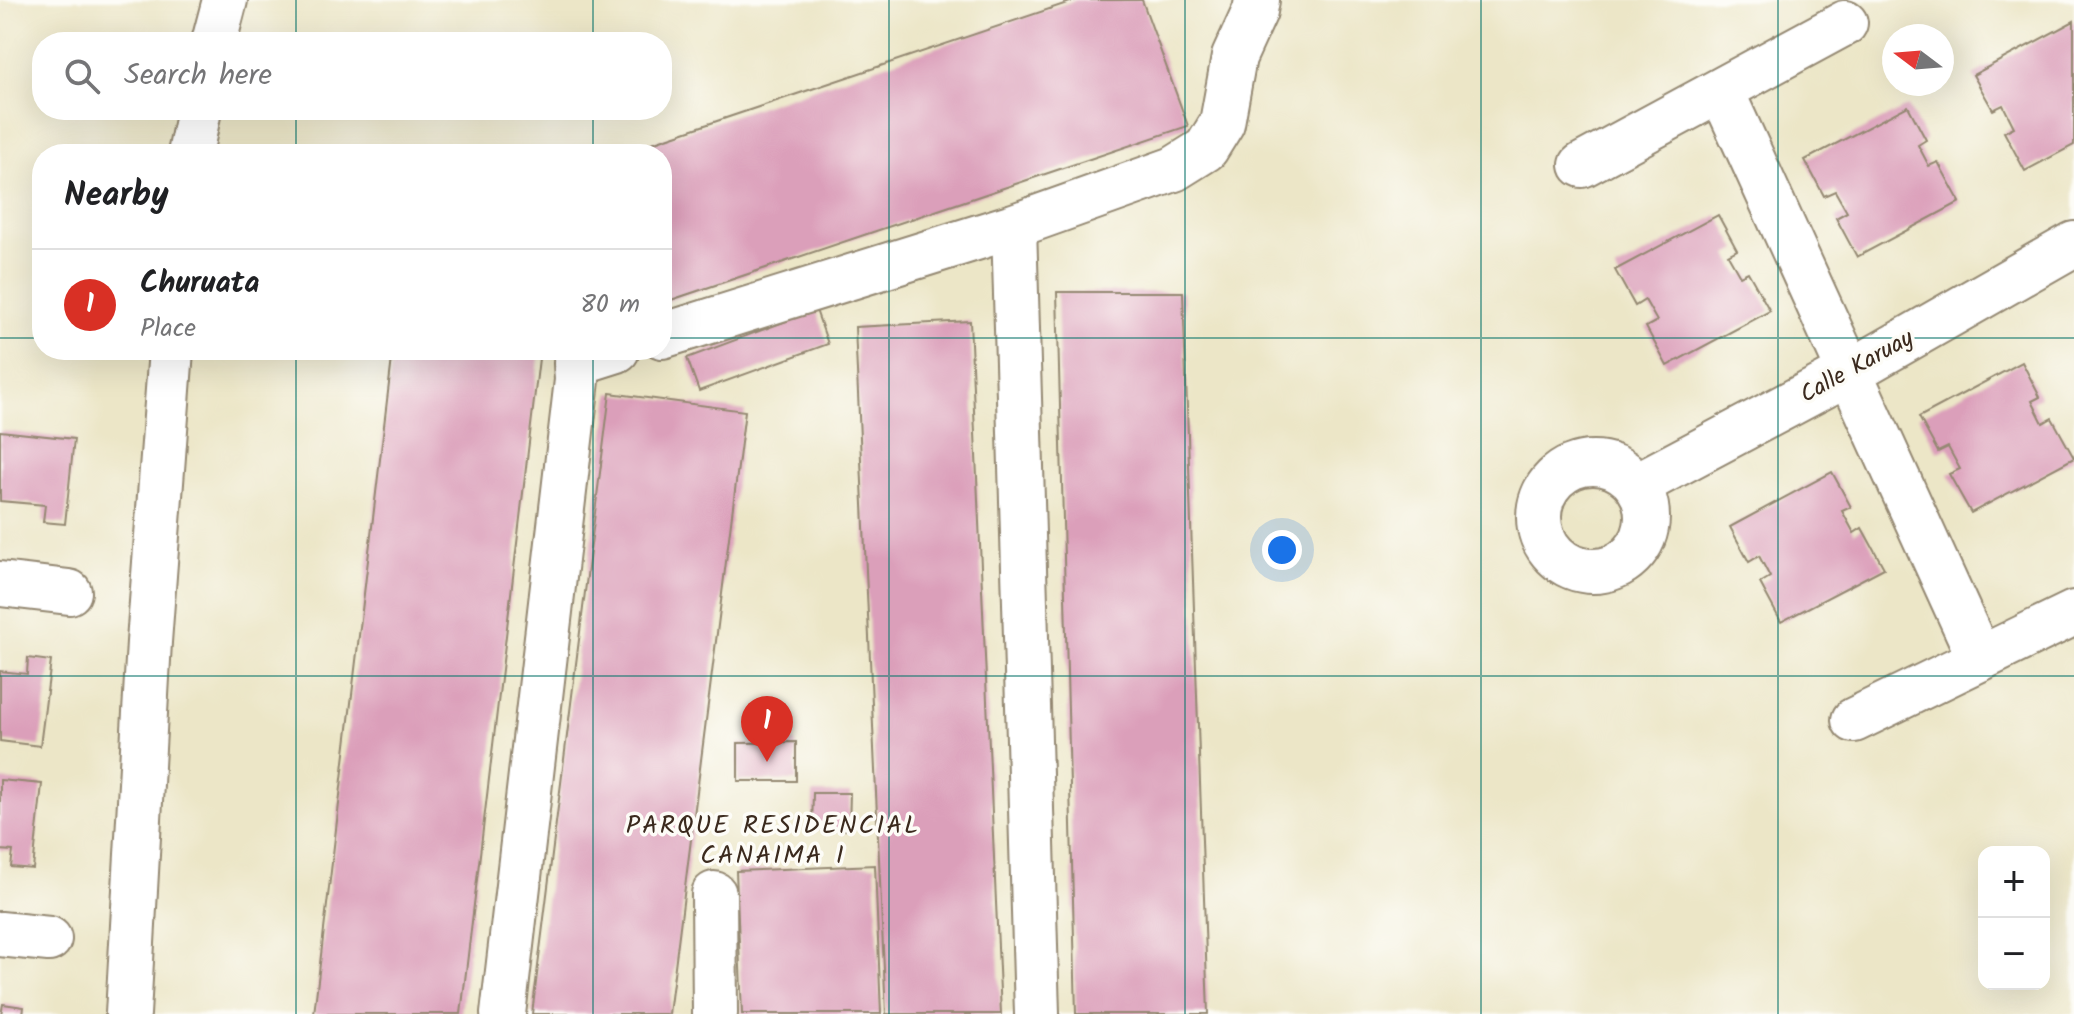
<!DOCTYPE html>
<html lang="en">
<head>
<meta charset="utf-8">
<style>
	body { margin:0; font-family:Kalam,sans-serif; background:#f2f2f2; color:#202124 }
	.controls { position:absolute; right:24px; bottom:24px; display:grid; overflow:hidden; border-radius:16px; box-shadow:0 8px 32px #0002 }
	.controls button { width:72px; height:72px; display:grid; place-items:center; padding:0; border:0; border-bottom:2px solid #e0e0e0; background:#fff; color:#202124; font:40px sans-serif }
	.compass { position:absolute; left:1882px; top:24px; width:72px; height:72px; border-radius:50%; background:#fff; box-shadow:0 8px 32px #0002; rotate:286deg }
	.you { position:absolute; left:1282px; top:550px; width:28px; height:28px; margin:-20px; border:6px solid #fff; border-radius:50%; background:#1a73e8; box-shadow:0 0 0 12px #1a73e833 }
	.badge { display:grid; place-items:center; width:52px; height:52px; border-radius:50%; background:#d93025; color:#fff; font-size:26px; font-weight:700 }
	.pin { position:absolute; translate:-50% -66px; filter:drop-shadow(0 2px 4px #0008) }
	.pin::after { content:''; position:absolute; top:42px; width:28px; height:24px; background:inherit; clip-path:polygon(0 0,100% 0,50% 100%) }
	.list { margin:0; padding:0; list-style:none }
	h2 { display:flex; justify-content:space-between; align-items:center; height:104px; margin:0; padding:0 32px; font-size:34px }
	h2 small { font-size:26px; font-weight:400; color:#757577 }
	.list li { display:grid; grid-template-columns:52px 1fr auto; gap:24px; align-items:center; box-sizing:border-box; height:112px; padding:0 32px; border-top:2px solid #e0e0e0 }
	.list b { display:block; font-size:30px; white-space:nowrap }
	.list p { margin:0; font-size:26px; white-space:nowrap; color:#757577 }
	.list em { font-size:26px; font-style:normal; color:#757577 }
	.icon { flex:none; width:44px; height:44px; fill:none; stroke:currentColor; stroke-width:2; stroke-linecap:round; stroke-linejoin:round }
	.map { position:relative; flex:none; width:2074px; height:1014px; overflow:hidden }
	.search { position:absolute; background:#fff; box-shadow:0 8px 32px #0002; left:32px; top:32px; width:640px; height:88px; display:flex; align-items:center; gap:20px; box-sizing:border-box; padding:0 28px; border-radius:32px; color:#757577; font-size:30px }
	.panel { position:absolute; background:#fff; box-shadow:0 8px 32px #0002; left:32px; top:144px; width:640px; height:216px; border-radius:32px }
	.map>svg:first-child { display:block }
</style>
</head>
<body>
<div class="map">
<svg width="2074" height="1014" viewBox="0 0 2074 1014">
	<rect width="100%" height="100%" fill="#fdfcf7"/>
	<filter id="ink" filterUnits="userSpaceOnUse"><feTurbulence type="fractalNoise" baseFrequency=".0125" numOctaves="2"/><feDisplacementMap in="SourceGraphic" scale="16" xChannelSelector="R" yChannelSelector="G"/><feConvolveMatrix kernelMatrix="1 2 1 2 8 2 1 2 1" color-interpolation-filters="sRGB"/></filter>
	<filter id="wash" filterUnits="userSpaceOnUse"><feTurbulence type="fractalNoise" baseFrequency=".006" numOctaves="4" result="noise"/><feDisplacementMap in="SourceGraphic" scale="32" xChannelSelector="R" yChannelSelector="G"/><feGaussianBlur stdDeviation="1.8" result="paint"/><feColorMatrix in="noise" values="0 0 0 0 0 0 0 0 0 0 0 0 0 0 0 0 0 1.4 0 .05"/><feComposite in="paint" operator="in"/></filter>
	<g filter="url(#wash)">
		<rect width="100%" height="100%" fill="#ece6c7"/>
		<g id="blocks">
			<path fill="#db9fba" d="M 1076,0 L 1142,0 L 1188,126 L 662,303 L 662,154 L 622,153 Z
				M 2074,21 L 2074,145 L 2025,171 L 2004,132 L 2014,127 L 2003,105 L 1993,110 L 1973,75 Z
				M 1908,106 L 1926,140 L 1918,145 L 1929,166 L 1938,162 L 1960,202 L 1857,257 L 1836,218 L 1847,212 L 1835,191 L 1824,196 L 1805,160 Z
				M 1718,215 L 1737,250 L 1728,255 L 1740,276 L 1748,272 L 1770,311 L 1667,366 L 1646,327 L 1657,321 L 1645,300 L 1635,306 L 1615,270 Z
				M 1057,292 L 1183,292 L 1208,1014 L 1076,1014 Z
				M 816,310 L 828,344 L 699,391 L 687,358 Z
				M 970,321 L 1001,1014 L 886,1014 L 855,327 Z
				M 393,350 L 540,350 L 461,1014 L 314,1014 Z
				M 2022,362 L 2040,397 L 2032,401 L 2043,423 L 2052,418 L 2074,458 L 1971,513 L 1949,474 L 1960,469 L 1948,447 L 1938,452 L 1919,417 Z
				M 610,393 L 745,411 L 669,1014 L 532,1014 Z
				M 0,431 L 74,439 L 65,524 L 43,522 L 45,505 L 0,501 Z
				M 1832,472 L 1851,507 L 1842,511 L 1854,533 L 1862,528 L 1884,568 L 1781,622 L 1760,583 L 1770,577 L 1759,556 L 1749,562 L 1730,527 Z
				M 28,658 L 51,661 L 40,746 L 0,741 L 0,671 L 27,674 Z
				M 796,742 L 796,781 L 738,781 L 738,743 Z
				M 0,780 L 42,784 L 33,869 L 11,867 L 13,851 L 0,850 Z
				M 813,793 L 850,793 L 849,830 L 812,829 Z
				M 875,865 L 881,1014 L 742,1014 L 736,871 Z
				M 3,1004 L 24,1007 L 23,1014 L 1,1014 Z"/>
		</g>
	</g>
	<g filter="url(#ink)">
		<use href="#blocks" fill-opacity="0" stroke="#948872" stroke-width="2"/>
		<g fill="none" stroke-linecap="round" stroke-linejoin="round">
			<defs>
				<path id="minor" d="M 214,42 L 225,0
					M 1721,90 L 1980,659
					M 190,154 L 199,110
					M 1582,165 L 1845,23
					M 1014,226 L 1037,1014
					M 662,336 L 1014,226 L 1174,169 L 1206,149 L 1222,123 L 1234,57 L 1255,11 L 1257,0
					M1539 517a54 54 0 1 1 108 0a54 54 0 1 1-108 0Z
					M 1637,485 L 1850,372 L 2074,244
					M 0,584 L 69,592
					M 1854,720 L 2074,613
					M 714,894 L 715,1014
					M 0,934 L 49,939
					M 128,1014 L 149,642 L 171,350
					M 503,1014 L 577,380 L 576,363 L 617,350"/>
			</defs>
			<use href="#minor" stroke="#948872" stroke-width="48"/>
			<use href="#minor" stroke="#fff" stroke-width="44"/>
		</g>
	</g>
	<path fill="none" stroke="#0f766e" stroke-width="2" stroke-opacity="0.55" d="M 296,0 L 296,42M 593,0 L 593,42M 889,0 L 889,1014M 1185,0 L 1185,1014M 1481,0 L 1481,1014M 1778,0 L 1778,1014M 296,110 L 296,154M 593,110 L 593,154M 0,338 L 42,338M 662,338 L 2074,338M 296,350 L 296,1014M 593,350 L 593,1014M 0,676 L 2074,676"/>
	<g text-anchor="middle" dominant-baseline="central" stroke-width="7" stroke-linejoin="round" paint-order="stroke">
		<g font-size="24" fill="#3b2a1e" stroke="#fdfcf7">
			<text transform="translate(1857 367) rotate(-29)">Calle Karuay</text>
		</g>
		<g font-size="26" letter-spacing="2" fill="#3b2a1e" stroke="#fdfcf7">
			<text x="773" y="826">PARQUE RESIDENCIAL<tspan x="773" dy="30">CANAIMA I</tspan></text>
		</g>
	</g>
</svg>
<div class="controls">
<button>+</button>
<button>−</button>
</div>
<svg class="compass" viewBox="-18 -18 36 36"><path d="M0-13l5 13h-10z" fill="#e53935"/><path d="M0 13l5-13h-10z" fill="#757577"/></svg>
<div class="you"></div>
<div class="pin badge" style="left:767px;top:762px">1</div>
<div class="search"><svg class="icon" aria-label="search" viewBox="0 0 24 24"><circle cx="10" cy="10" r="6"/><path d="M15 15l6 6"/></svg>Search here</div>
<section class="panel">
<h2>Nearby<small></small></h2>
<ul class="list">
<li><span class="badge">1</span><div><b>Churuata</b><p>Place</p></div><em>80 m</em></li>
</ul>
</section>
</div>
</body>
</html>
